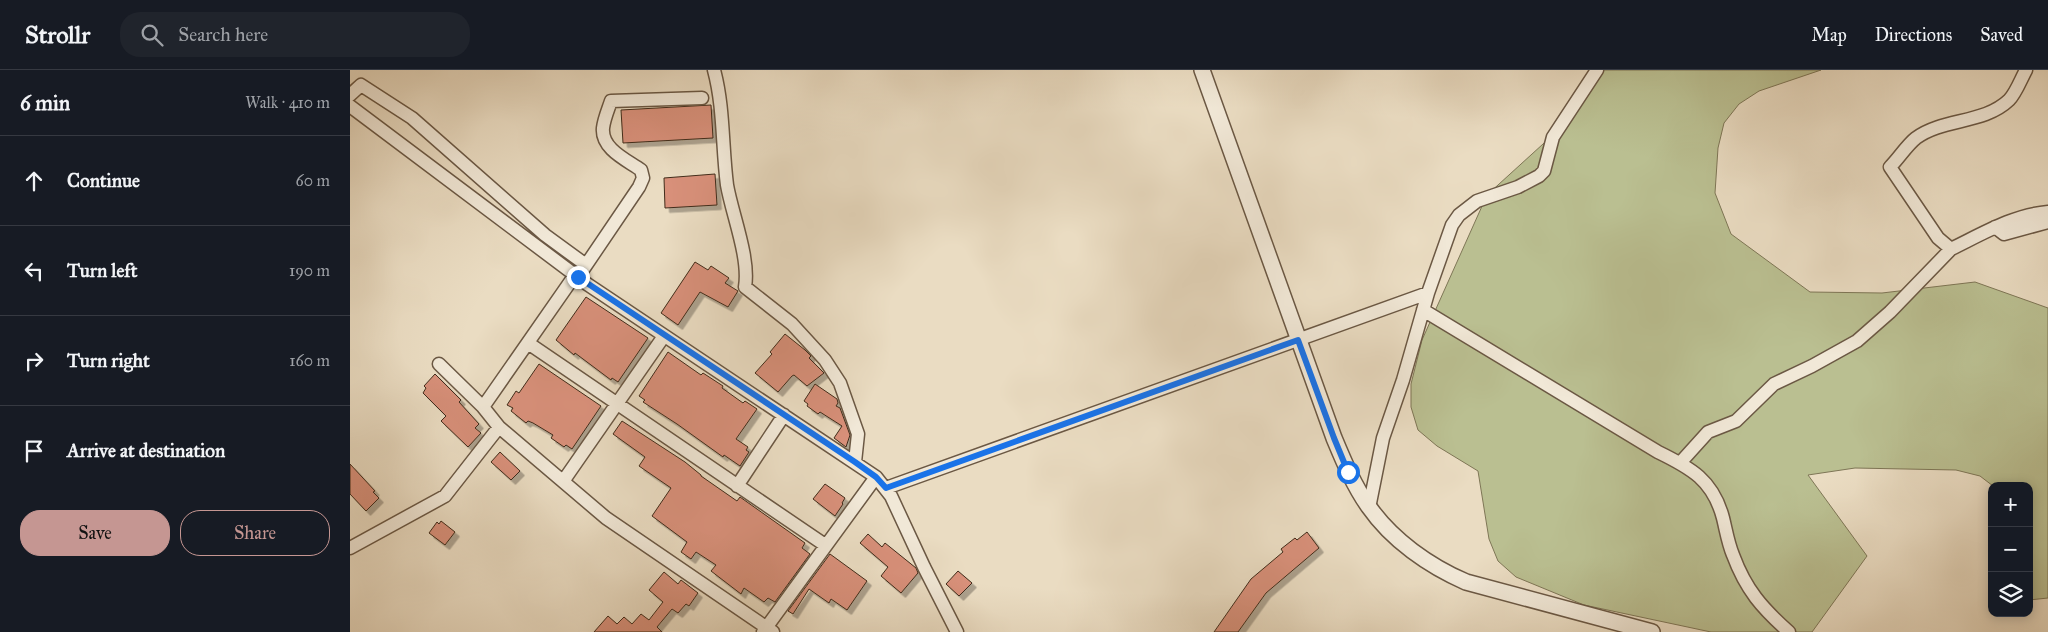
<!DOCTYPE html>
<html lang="en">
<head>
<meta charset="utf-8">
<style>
	body { margin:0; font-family:"IM FELL Great Primer",serif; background:#20242c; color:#f1f3f6 }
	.controls { position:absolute; right:15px; bottom:15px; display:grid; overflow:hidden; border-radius:10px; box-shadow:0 2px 12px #0003 }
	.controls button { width:45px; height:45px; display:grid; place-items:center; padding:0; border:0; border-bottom:1px solid #363941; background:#171b24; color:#f1f3f6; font:25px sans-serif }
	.stop { position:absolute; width:15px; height:15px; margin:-11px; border:4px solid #1a73e8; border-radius:50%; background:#fff }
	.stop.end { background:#1a73e8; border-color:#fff; box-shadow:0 1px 5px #0008 }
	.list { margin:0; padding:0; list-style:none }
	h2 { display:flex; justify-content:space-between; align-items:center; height:65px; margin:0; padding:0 20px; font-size:21px }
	h2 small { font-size:16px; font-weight:400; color:#9ea1a6 }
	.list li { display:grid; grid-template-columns:32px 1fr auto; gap:15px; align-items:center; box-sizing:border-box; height:90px; padding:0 20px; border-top:1px solid #363941 }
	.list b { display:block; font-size:19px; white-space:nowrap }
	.list em { font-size:16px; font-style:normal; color:#9ea1a6 }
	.actions { display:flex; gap:10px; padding:15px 20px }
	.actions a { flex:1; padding:11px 0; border:1px solid #c59692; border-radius:20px; text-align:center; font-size:18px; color:#c59692 }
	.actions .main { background:#c59692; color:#111 }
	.icon { flex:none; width:28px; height:28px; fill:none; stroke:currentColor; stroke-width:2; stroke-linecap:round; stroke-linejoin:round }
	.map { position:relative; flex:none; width:1698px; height:562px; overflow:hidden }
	header { display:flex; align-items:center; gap:30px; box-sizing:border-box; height:70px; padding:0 25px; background:#171b24; border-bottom:1px solid #363941 }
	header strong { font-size:24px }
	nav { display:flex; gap:28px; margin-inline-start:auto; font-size:18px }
	.search { width:350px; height:45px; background:#20242c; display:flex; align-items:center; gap:12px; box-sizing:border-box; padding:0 18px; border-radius:20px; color:#9ea1a6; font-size:19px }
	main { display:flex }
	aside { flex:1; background:#171b24 }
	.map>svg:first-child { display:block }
</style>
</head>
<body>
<header>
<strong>Strollr</strong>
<div class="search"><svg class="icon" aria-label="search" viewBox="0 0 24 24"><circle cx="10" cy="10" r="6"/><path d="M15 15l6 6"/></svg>Search here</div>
<nav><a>Map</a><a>Directions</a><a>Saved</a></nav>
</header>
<main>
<aside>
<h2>6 min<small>Walk · 410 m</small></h2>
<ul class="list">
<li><svg class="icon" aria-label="ahead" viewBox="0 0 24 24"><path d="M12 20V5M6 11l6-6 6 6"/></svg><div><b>Continue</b></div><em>60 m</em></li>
<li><svg class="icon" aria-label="left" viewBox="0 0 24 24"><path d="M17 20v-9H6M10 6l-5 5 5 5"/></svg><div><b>Turn left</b></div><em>190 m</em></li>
<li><svg class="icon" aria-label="right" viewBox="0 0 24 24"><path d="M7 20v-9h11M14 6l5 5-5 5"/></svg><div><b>Turn right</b></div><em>160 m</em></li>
<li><svg class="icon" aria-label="arrive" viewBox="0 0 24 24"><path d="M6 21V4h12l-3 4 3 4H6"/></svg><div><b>Arrive at destination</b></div></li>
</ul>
<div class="actions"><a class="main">Save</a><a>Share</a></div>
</aside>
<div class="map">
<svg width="1698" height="562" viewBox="0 0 1698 562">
	<defs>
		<filter id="shadow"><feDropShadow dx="4.5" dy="4.5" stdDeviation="0" flood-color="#0004"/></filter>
	</defs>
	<rect width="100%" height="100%" fill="#eadcc2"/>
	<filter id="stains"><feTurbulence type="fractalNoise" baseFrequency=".004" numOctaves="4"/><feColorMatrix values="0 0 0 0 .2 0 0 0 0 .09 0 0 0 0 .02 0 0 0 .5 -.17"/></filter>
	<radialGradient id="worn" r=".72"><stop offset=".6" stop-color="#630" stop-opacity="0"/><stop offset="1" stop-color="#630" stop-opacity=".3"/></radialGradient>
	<path fill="#babf91" stroke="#7e7656" d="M 1242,0 L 1471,0 L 1409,21 L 1389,34 L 1374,53 L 1368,78 L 1365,123 L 1381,164 L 1460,222 L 1532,223 L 1625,212 L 1698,238 L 1698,528 L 1679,530 L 1679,416 L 1643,416 L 1630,406 L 1606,400 L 1505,398 L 1458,405 L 1517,486 L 1462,562 L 1361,562 L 1234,535 L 1166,507 L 1148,491 L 1139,469 L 1128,401 L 1087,376 L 1068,360 L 1061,337 L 1061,314 L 1072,270 L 1137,125 L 1204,64 Z"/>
	<path fill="#d8907a" stroke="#412c1a" filter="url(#shadow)" d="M 361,35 L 363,68 L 273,73 L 271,40 Z
		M 365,104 L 367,135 L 315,138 L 314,108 Z
		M 345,192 L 358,200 L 361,196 L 379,208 L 375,213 L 388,221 L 378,237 L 350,222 L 328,255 L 311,243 Z
		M 236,227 L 298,268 L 268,312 L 262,308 L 261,310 L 225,283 L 224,285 L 206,270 Z
		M 435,264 L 455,280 L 461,286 L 459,288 L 474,303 L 457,316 L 444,305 L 442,306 L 428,322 L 405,303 L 422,284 L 420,282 Z
		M 318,282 L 351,305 L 353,303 L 373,316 L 372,318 L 393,333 L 395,331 L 407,339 L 386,369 L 398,377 L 396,380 L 399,382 L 390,396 L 374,385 L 373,387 L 327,354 L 293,332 L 295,330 L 289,326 Z
		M 189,294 L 251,336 L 222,379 L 216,375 L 214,377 L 201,368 L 203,365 L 183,353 L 178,351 L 176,353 L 161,341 L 163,338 L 157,335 L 166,321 L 169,323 Z
		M 85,304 L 111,330 L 109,332 L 129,354 L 125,358 L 131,363 L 118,377 L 91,351 L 96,346 L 73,323 L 76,318 L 74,316 Z
		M 465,314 L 487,329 L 488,333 L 486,336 L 490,338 L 500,365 L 496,377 L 484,368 L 492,356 L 470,342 L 468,344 L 457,336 L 458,334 L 454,331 Z
		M 272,351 L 335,392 L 351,405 L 351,406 L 387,431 L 390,427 L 455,473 L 452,478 L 460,484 L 425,532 L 418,528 L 414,532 L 394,518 L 391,524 L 361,501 L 366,495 L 346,482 L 341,489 L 331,482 L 337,472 L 302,446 L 321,418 L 289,396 L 295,387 L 263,364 Z
		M 150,382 L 170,401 L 161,410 L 141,392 Z
		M 0,394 L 25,421 L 23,422 L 29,428 L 16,441 L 0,424 Z
		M 475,414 L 495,428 L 492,433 L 493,434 L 485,446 L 463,429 Z
		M 91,451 L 105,462 L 95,475 L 79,463 L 87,452 L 89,454 Z
		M 957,462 L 969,478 L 916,523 L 888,562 L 864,562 L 901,509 L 933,482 L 931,479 L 945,468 L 947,470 Z
		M 518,464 L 532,477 L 535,473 L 566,498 L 568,503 L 551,523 L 531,506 L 538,497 L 510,473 Z
		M 480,484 L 517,511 L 497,540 L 481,529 L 479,533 L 459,519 L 443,544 L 438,541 Z
		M 608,501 L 622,513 L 609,526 L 596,514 Z
		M 314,502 L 328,514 L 331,510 L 348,523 L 339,536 L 336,534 L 328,543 L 322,539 L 307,557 L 312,562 L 244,562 L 258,546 L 267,554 L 274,547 L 282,554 L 291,544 L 299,550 L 313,532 L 299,520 Z"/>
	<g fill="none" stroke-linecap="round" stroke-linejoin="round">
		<defs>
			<path id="minor" d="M 364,0 C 374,37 372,76 377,115 C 382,144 400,188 395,217 L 442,254 L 475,290 L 490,313 L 508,364 L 505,392
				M 1676,0 C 1671,9 1666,23 1659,30 C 1634,54 1593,48 1566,68 C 1557,75 1549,88 1540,97 L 1588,168 L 1601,179 C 1632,164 1663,145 1698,142
				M 0,25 L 11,15 L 62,48 L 195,165 L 236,195
				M 0,36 L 237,214 L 526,407 L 541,426 L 574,497 L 607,562
				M 1645,157 L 1654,164 L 1698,152
				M 225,205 L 133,337 L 149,357 L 256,448 L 423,562
				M 228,207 L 289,117 L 293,108 L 291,100 C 277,90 251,79 253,58 C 254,49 258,40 261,31 L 352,28
				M 1073,240 L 1308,382 C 1341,398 1363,410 1373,448 C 1376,460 1378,473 1383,485 C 1396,520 1412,538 1439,562
				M 178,273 L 475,475
				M 89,294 L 133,337
				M 1330,393 L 1358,362 L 1386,351 L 1424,314 L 1462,296 L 1507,271 L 1540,242 L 1601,179
				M 214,410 L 314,266
				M 387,416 L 434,345
				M 536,418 L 1078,223
				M 1019,438 L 1033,368 L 1053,310 L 1078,223 L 1102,155 L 1109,145 L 1127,131 L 1168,117 L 1189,106 L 1194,101 L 1203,67 L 1247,0
				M 0,478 L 95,426 L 149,357
				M 413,562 L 526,407"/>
			<path id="tertiary" d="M 852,0 L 984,368 C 994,392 1004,416 1019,437 C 1042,470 1079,496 1116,512 L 1302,562"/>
		</defs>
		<use href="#minor" stroke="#6b5844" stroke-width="15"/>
		<use href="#tertiary" stroke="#6b5844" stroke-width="18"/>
		<use href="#minor" stroke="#f1e8d7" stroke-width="12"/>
		<use href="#tertiary" stroke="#f1e8d7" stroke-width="15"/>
	</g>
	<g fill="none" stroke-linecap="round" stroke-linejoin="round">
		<path stroke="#1a73e8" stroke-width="6" d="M 228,207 L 505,392 L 526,407 L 536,418 L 948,270 L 984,368 L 998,402"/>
	</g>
	<rect width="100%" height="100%" filter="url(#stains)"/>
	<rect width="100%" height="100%" fill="url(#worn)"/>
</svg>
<div class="controls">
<button>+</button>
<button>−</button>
<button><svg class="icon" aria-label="layers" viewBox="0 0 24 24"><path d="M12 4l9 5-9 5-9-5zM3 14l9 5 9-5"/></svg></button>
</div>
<div class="stop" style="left:998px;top:402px"></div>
<div class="stop end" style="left:228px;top:207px"></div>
</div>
</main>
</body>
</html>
